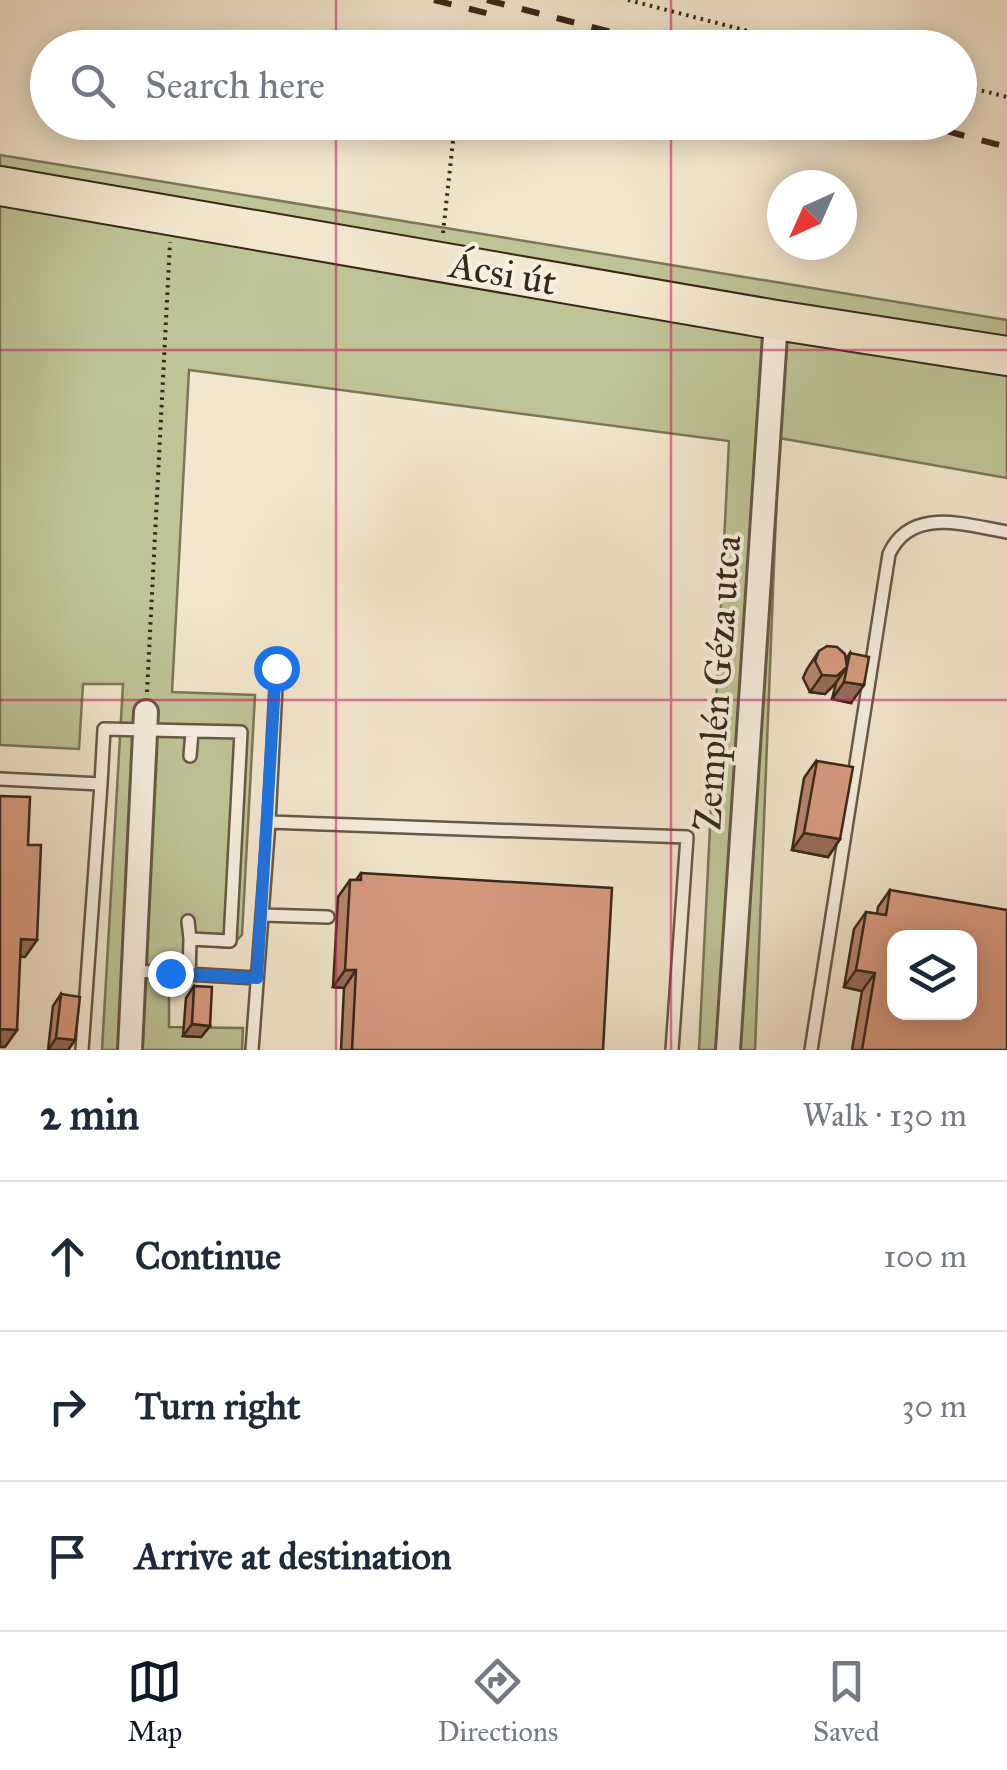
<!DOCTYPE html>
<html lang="en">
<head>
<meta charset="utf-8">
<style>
	body { margin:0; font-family:"IM FELL Great Primer",serif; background:#f2f2f3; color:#1f2937 }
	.controls { position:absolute; right:30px; bottom:30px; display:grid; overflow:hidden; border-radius:20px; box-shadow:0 5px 25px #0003 }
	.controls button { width:90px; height:90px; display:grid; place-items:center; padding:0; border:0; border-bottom:2px solid #e0e1e3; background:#fff; color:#1f2937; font:50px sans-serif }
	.compass { position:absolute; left:767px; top:170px; width:90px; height:90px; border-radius:50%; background:#fff; box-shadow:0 5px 25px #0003; rotate:225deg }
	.stop { position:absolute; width:30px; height:30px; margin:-22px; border:8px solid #1a73e8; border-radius:50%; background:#fff }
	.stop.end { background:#1a73e8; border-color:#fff; box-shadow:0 2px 10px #0008 }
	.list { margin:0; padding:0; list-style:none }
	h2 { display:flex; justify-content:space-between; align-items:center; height:130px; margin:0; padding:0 40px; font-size:42px }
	h2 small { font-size:32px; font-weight:400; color:#747a83 }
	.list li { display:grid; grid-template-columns:65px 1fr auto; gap:30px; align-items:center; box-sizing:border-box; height:150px; padding:0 40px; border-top:2px solid #e0e1e3 }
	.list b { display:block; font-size:38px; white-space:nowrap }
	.list em { font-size:32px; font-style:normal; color:#747a83 }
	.icon { flex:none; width:55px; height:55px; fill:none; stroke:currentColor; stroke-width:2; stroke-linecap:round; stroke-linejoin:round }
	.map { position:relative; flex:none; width:1007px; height:1050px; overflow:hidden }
	.search { position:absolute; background:#fff; box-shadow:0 5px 25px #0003; left:30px; right:30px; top:30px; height:110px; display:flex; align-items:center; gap:25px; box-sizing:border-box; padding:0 35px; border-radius:55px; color:#747a83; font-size:38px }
	.sheet { height:580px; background:#fff }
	nav { display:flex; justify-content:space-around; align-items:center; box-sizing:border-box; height:140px; border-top:2px solid #e0e1e3; background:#fff; font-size:28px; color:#747a83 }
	nav a { display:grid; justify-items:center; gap:5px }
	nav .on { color:#111827 }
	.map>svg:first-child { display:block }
</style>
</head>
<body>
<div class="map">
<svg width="1007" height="1050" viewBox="0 0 1007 1050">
	<rect width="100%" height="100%" fill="#f3e6ce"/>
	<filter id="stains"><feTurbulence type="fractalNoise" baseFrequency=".002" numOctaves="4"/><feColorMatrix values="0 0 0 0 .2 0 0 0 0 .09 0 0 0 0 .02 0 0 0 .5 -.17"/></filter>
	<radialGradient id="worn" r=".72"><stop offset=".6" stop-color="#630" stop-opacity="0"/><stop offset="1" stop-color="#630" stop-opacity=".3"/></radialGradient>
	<path fill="#bec496" stroke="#7b7658" stroke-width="2.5" d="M 0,155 L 1007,320 L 1007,478 L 779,438 L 755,1050 L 699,1050 L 729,441 L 189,370 L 172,692 L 255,695 L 242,935 L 229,948 L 196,945 L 196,981 L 169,982 L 169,1027 L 243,1028 L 242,1050 L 102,1050 L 123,684 L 83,684 L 79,749 L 0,745 Z"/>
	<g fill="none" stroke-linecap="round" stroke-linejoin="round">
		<defs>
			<path id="lane" d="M 190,756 L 192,732
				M 0,779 L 101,784 L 82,1050
				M 101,784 L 104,729 L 241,732 L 230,941 L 190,939 L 189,974
				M 269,822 L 277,668
				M 262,915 L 328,917
				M 188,921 L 190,939
				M 134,971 L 257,978
				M 252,1050 L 269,822 L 687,837 L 672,1050
				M 811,1050 L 889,554 C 911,506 965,525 1007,532"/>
			<path id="street" d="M 130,1050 L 146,712
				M 728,1050 L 776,320"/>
			<path id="primary" d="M 0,186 L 776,320 L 1007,356"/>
		</defs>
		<use href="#lane" stroke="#675746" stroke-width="16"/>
		<use href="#street" stroke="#675746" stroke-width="28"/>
		<use href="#primary" stroke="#382719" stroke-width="42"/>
		<path stroke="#382719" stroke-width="4" stroke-dasharray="2.5 5" stroke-linecap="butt" d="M 628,0 L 814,48
			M 960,85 L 1007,97
			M 443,233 L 455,122
			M 147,692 L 170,242"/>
		<use href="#lane" stroke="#f7efdf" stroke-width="11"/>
		<use href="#street" stroke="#f7efdf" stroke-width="22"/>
		<use href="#primary" stroke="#f3e6ce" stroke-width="38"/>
		<path stroke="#382719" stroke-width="6" stroke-dasharray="18 18" stroke-linecap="butt" d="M 434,0 L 502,17
			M 487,0 L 673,48
			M 912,122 L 1007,147"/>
	</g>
	<path fill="#b9856e" stroke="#382719" stroke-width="2.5" d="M 819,651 L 846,659 L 850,653 L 851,703 L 832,699 L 836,683 L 825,694 L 810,692 L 803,678 L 807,669 Z
		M 816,761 L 840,839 L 828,857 L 792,850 L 804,778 Z
		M 361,873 L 603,1050 L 341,1050 L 344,988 L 333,987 L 338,897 L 350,880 L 356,880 Z
		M 890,890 L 1007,1050 L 852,1050 L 862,991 L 844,987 L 854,929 L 866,912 L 877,914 L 878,907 Z
		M 194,986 L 210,1026 L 201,1037 L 183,1036 L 186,998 Z
		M 61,994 L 75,1040 L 68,1050 L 48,1050 L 53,1006 Z"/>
	<path fill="#966c5a" stroke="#382719" stroke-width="2.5" d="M 847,667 L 835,684 L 825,694 L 810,692 L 822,675 Z
		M 844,682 L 864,685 L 851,703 L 832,699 Z
		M 804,833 L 840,839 L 828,857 L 792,850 Z
		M 21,939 L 37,940 L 25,957 L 9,956 Z
		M 345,970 L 356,970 L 344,988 L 333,987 Z
		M 856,970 L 875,973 L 862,991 L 844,987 Z
		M 192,1024 L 210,1026 L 201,1037 L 183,1036 Z
		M 0,1029 L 17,1030 L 5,1047 L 0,1047 Z
		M 56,1038 L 75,1040 L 68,1050 L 48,1050 Z"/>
	<path fill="#d79b80" stroke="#382719" stroke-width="2.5" fill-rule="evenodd" d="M 827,646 L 837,647 L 845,654 L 847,667 L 837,676 L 822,675 L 815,661 L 819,651 Z
		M 850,653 L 869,657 L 864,685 L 844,682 Z
		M 817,761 L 853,767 L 840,839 L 804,833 Z
		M 0,796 L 30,797 L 28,845 L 41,845 L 37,940 L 21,939 L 17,1030 L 0,1029 Z
		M 361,873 L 612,888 L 603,1050 L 352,1050 L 356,970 L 345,970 L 350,880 L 361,880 Z
		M 890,890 L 1007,910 L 1007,1050 L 862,1050 L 875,973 L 856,970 L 866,912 L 886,915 ZM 894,938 L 970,938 L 970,1012 L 894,1012 Z
		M 194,986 L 212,987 L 210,1026 L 192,1024 Z
		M 61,994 L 80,997 L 75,1040 L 56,1038 Z"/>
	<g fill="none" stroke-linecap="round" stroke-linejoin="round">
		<path stroke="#1a73e8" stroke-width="12" d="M 170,973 L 257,978 L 276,668"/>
	</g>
	<path fill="none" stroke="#c2185b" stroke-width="2.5" stroke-opacity="0.55" d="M 336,0 L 336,48M 671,0 L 671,48M 336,122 L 336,1050M 671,122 L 671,1050M 0,350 L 1007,350M 0,700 L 1007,700"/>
	<g text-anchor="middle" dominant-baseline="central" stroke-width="8" stroke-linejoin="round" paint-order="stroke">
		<g font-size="38" fill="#382719" stroke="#f7efdf">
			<text transform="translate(503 273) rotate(10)">Ácsi út</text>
			<text transform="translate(717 683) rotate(-86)">Zemplén Géza utca</text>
		</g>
	</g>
	<rect width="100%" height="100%" filter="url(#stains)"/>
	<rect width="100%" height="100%" fill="url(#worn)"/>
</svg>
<div class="controls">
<button><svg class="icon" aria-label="layers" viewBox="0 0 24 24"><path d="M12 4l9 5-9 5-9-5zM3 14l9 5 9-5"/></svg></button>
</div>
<svg class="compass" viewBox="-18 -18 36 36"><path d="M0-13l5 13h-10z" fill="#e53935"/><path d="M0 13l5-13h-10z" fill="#747a83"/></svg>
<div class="stop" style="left:276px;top:668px"></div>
<div class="stop end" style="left:170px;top:973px"></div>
<div class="search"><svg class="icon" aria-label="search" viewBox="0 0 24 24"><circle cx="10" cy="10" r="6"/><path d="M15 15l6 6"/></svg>Search here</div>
</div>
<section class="sheet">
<h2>2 min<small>Walk · 130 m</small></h2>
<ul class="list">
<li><svg class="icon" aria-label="ahead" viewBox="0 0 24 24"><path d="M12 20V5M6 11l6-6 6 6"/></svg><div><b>Continue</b></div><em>100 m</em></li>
<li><svg class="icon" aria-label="right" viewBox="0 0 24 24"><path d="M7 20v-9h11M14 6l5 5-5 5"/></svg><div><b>Turn right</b></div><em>30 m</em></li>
<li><svg class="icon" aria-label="arrive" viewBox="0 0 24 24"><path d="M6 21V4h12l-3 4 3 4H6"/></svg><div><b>Arrive at destination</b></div></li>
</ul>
</section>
<nav>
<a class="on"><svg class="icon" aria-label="map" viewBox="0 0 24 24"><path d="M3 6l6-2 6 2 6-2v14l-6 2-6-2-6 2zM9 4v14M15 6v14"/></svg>Map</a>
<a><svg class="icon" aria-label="directions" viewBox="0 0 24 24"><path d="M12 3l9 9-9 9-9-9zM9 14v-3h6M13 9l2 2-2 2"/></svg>Directions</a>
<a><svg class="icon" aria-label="saved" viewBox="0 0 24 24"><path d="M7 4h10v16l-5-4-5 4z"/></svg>Saved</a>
</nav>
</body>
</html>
